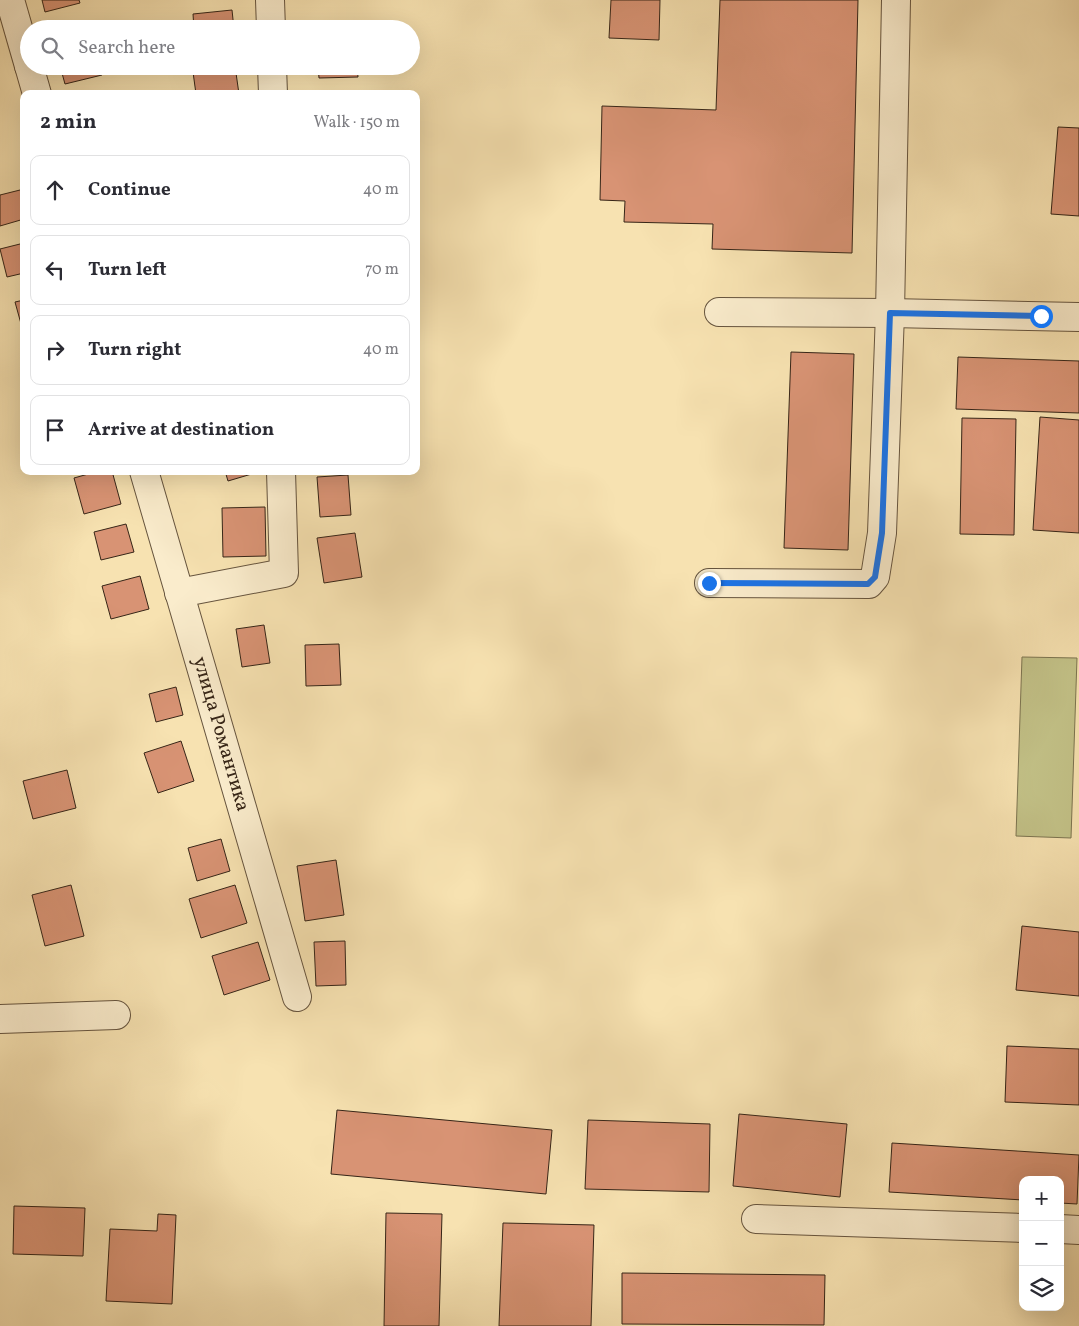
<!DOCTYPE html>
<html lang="en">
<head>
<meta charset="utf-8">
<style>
	body { margin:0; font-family:Vollkorn,serif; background:#f2f2f3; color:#2b2b33 }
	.controls { position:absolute; right:15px; bottom:15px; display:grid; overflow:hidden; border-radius:10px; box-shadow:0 5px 20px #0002 }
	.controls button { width:45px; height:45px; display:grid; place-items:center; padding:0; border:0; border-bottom:1px solid #e1e1e2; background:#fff; color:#2b2b33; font:25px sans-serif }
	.stop { position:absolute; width:15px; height:15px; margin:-11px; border:4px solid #1a73e8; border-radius:50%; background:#fff }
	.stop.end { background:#1a73e8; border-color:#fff; box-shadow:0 1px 5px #0008 }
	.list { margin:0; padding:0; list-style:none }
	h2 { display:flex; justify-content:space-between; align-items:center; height:65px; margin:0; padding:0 20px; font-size:21px }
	h2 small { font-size:16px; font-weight:400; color:#7c7c81 }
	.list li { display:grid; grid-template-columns:32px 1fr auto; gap:15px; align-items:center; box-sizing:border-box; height:70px; margin:0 10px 10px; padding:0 10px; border:1px solid #e1e1e2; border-radius:10px }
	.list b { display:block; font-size:19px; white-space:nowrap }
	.list em { font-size:16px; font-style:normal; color:#7c7c81 }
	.icon { flex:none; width:28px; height:28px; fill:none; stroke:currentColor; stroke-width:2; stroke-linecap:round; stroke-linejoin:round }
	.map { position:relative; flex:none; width:1079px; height:1326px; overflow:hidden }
	.search { position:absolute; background:#fff; box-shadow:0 5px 20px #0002; left:20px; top:20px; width:400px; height:55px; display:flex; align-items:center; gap:12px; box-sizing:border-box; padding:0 18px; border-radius:28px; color:#7c7c81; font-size:19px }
	.panel { position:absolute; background:#fff; box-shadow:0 5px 20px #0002; left:20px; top:90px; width:400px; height:385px; border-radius:10px }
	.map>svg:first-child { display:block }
</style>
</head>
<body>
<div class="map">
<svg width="1079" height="1326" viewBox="0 0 1079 1326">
	<rect width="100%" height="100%" fill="#f7e2b1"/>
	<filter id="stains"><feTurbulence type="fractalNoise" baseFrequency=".004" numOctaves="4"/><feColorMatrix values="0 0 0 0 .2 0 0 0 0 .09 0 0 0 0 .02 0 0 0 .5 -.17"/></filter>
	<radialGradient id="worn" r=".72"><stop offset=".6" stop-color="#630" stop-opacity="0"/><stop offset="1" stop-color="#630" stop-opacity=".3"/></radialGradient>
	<path fill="#c3c288" stroke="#7c7450" d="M 1022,657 L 1077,658 L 1071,838 L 1016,836 Z"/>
	<path fill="#d89374" stroke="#362517" d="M 42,0 L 79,0 L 80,3 L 45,12 Z
		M 611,0 L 660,0 L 659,40 L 609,38 Z
		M 720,0 L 858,0 L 852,253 L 712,249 L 713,224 L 624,222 L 625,201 L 600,200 L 602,106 L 716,110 Z
		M 232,10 L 234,29 L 194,29 L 193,14 Z
		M 60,66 L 99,66 L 102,75 L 65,84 Z
		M 235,66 L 239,94 L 196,94 L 193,72 Z
		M 318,66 L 357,66 L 358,77 L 319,78 Z
		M 1058,127 L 1079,128 L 1079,216 L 1051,214 Z
		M 24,189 L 24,219 L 0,226 L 0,195 Z
		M 24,243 L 24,273 L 7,277 L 0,249 Z
		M 24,300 L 24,331 L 23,331 L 15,302 Z
		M 791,352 L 854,354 L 848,550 L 784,548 Z
		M 958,357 L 1079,361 L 1079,413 L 956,409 Z
		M 1040,417 L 1079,420 L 1079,533 L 1033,530 Z
		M 962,418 L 1016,419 L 1014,535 L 960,534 Z
		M 99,471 L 112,471 L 121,504 L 84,514 L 74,478 Z
		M 225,471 L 254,471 L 255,473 L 228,481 Z
		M 348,475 L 351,515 L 320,517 L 317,477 Z
		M 265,507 L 266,556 L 223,557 L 222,508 Z
		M 126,524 L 134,552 L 101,560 L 94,532 Z
		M 355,533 L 362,577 L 324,583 L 317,538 Z
		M 140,576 L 149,609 L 111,619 L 102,586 Z
		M 264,625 L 270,663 L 242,667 L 236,629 Z
		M 339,644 L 341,685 L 306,686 L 305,645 Z
		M 176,687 L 183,715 L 156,722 L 149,694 Z
		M 181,741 L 194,781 L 158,793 L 144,753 Z
		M 67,770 L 76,808 L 33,819 L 23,781 Z
		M 221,839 L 230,871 L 197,881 L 188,848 Z
		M 336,860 L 344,915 L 305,921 L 297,866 Z
		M 71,885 L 84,936 L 45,946 L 32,895 Z
		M 235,885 L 247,923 L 201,938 L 189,899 Z
		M 1022,926 L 1079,932 L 1079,996 L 1016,990 Z
		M 345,941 L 346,985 L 316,986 L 314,942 Z
		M 258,942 L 270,980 L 224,995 L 212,956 Z
		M 1007,1046 L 1079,1049 L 1079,1105 L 1005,1102 Z
		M 337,1110 L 552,1130 L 546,1194 L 331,1174 Z
		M 739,1114 L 847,1124 L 840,1197 L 733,1186 Z
		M 588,1120 L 710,1124 L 709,1192 L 585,1189 Z
		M 892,1143 L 1079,1155 L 1077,1204 L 1060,1203 L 1060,1180 L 1023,1180 L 1023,1200 L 889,1192 Z
		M 14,1206 L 85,1208 L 83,1256 L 13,1254 Z
		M 386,1213 L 442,1214 L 439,1326 L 384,1326 Z
		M 158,1214 L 176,1215 L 172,1304 L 106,1301 L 110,1229 L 157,1231 Z
		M 503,1223 L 594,1225 L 591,1326 L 499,1326 Z
		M 622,1273 L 825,1275 L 824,1325 L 622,1324 Z"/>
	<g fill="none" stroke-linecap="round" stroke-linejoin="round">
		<defs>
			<g id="minor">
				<path d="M 10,0 L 29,66"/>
				<path d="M 270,0 L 271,29"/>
				<path d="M 29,66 L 37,94"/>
				<path d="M 272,66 L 273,94"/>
				<path d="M 719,312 L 890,313 L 1079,317"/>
				<path id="s1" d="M 144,471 L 297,997"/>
				<path d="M 709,583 L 869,584 L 875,577 L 882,533 L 890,313 L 896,0"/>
				<path d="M 179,593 L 284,573 L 281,471"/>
				<path d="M 0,1019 L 116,1015"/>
				<path d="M 756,1219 L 1023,1228"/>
				<path d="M 1060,1229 L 1079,1230"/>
			</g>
		</defs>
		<use href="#minor" stroke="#66543e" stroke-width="30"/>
		<use href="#minor" stroke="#faeccc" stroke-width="28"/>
	</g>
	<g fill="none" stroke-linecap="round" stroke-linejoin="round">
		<path stroke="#1a73e8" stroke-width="6" d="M 709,583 L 868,584 L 875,577 L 882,533 L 890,313 L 1041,316"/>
	</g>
	<g text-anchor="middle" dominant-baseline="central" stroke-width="4.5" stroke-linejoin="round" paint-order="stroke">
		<g font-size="20" fill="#362517" stroke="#faeccc">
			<text stroke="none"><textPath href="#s1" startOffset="274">улица Романтика</textPath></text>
		</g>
	</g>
	<rect width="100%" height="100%" filter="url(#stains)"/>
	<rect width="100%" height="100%" fill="url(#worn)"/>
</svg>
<div class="controls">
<button>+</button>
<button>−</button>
<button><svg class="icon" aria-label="layers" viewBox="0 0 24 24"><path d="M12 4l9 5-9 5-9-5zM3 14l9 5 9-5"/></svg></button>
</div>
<div class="stop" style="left:1041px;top:316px"></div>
<div class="stop end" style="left:709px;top:583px"></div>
<div class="search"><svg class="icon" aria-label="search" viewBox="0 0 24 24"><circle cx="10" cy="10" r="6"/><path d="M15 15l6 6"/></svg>Search here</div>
<section class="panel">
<h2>2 min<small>Walk · 150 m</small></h2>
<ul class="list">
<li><svg class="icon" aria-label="ahead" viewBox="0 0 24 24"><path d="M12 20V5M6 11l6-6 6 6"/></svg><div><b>Continue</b></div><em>40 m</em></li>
<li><svg class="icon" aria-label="left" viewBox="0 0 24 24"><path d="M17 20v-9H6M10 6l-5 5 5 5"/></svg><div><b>Turn left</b></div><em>70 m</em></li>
<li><svg class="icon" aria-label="right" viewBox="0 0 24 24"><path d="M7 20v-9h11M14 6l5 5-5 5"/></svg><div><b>Turn right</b></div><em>40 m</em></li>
<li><svg class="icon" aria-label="arrive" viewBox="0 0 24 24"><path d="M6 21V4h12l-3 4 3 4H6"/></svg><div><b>Arrive at destination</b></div></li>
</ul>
</section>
</div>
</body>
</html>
